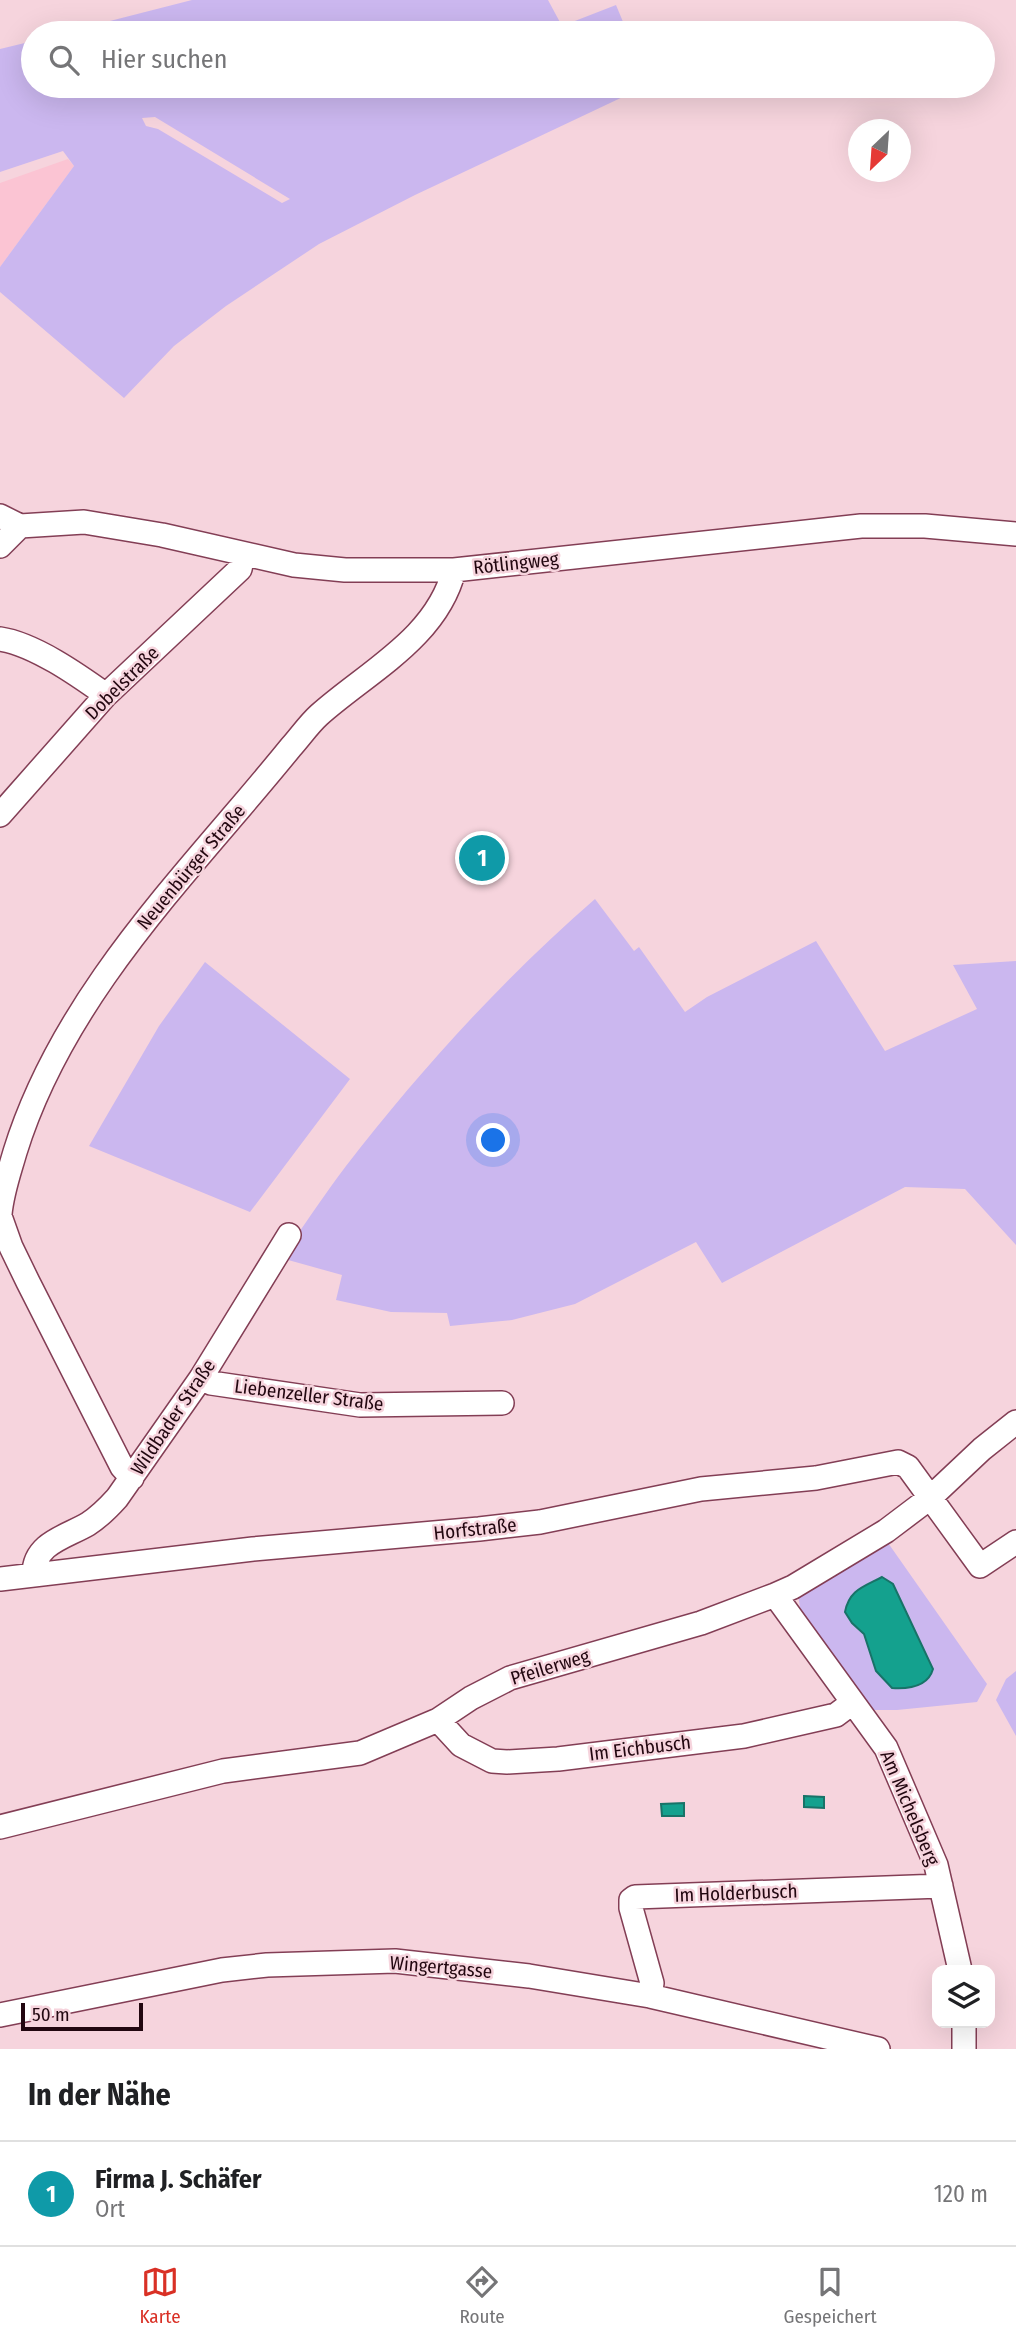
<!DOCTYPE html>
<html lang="de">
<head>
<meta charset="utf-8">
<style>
	body { margin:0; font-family:"Fira Sans Condensed",sans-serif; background:#f2f2f2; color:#202124 }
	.controls { position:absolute; right:21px; bottom:21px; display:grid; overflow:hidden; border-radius:14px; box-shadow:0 7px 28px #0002 }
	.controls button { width:63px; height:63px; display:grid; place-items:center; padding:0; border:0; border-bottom:2px solid #e0e0e0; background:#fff; color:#202124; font:35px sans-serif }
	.compass { position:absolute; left:848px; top:119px; width:63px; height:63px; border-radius:50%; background:#fff; box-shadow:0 7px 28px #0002; rotate:205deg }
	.scale { position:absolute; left:21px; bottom:18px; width:122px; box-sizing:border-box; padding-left:7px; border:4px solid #220710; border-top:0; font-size:19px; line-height:24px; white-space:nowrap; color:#220710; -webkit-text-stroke:5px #f6d4dd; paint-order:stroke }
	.you { position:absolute; left:494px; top:1141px; width:24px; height:24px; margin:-18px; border:5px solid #fff; border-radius:50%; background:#1a73e8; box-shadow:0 0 0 10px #1a73e833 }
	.badge { display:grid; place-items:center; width:46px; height:46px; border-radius:50%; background:#d93025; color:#fff; font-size:23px; font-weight:700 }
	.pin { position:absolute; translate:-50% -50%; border:4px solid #fff; box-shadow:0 2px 7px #0006 }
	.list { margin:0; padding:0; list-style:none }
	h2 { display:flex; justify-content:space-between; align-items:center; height:91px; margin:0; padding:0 28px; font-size:30px }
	h2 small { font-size:23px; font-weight:400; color:#757577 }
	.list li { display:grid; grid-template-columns:46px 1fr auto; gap:21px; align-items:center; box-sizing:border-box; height:105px; padding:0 28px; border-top:2px solid #e0e0e0 }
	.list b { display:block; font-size:26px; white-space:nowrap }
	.list p { margin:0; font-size:23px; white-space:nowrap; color:#757577 }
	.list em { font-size:23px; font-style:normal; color:#757577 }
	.icon { flex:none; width:38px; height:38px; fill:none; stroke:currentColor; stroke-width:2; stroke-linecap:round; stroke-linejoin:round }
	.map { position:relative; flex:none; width:1016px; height:2049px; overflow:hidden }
	.search { position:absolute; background:#fff; box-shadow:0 7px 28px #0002; left:21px; right:21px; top:21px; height:77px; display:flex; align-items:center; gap:18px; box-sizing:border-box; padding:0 24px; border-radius:38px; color:#757577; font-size:26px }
	.sheet { height:196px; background:#fff }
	nav { display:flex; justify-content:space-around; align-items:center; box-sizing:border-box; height:98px; border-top:2px solid #e0e0e0; background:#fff; font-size:19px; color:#757577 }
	nav a { display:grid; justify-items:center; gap:4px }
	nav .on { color:#d93025 }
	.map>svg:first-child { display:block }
</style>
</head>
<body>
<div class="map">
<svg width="1016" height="2049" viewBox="0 0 1016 2049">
	<rect width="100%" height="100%" fill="#f6d4dd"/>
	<path fill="#fbc4d3" d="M 68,159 L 74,166 L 0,267 L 0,183 Z"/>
	<path fill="#cbb7ef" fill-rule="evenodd" d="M 192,0 L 548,0 L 562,26 L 616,5 L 626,29 L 623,33 L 63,33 Z
		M 33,41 L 33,86 L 124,86 L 128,95 L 155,86 L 621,86 L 627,95 L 415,195 L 319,244 L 226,306 L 174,346 L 124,398 L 0,292 L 0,267 L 74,166 L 63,151 L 0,172 L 0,49 ZM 155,117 L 290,199 L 282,203 L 158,129 L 146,126 L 142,118 Z
		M 595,899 L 634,951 L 639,947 L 685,1012 L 707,997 L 816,941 L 885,1051 L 977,1009 L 953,965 L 1016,961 L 1016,1245 L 965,1189 L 905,1187 L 722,1283 L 696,1242 L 575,1304 L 512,1320 L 450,1326 L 447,1313 L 391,1312 L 336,1300 L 342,1275 L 281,1258 C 303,1227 324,1195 346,1166 C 421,1069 503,979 595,899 Z
		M 205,962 L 350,1079 L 250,1212 L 89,1146 L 159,1026 Z
		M 886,1540 L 987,1684 L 977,1702 L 897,1710 L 871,1710 L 801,1613 L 798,1595 ZM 882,1577 L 893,1584 L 933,1669 L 876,1671 L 864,1634 Z
		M 1016,1671 L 1016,1736 L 996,1700 L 1006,1679 Z"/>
	<path fill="#14a18e" stroke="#187368" stroke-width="2" d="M 882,1577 L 893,1584 L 933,1669 C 928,1687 908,1689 892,1688 L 876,1671 L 864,1634 L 852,1623 L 845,1612 C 849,1590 863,1587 882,1577 Z
		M 804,1796 L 824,1797 L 824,1808 L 804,1807 Z
		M 684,1803 L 684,1816 L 662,1816 L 661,1804 Z"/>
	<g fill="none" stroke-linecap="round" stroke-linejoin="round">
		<defs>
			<path id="minor" d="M 0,516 L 20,526 L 84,522 L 162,535 L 294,565 L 345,570 L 454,570 L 861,526 L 925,526 L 1016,534
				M 0,546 L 20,526
				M 0,639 C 34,644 78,675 106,695
				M 0,815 L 106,695 L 240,569 L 243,555
				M 0,1214 C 2,1192 9,1173 15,1152 C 56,1019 151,912 240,808 C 257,788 274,768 291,747 C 300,737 309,724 319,715 C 367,672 437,638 454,570
				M 0,1216 L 11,1247 L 28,1282 L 122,1467 L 132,1478
				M 201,1378 L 211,1383 L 360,1405 L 502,1403
				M 34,1574 C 34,1543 66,1537 88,1524 C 99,1517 108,1508 117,1498 L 201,1378 L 289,1235
				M 0,1579 L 253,1549 L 479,1529 L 540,1522 L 701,1489 L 816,1478 L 898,1462 L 908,1467 L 980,1566 L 1016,1542
				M 775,1595 L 886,1748 L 936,1865 L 960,1970
				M 438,1720 L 461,1745 L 492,1761 L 507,1762 L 558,1759 L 744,1736 L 836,1715 L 852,1703
				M 0,1827 L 223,1771 L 360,1753 L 438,1720 L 471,1698 L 510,1678 L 701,1623 L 775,1595 L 793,1587 L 886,1531 L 931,1497 L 982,1449 L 1016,1422
				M 650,1996 L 652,1983 L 631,1908 L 631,1900 L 635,1897 L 941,1886
				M 0,2015 L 222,1970 L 267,1965 L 395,1961 L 529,1976 L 650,1996 L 878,2049
				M 964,2023 L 964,2049"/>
		</defs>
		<use href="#minor" stroke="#833e55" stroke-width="26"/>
		<use href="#minor" stroke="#fff" stroke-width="23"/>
	</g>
	<g text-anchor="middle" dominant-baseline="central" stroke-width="5" stroke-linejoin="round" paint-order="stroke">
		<g font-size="19" fill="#220710" stroke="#f6d4dd">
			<text transform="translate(516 563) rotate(-6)">Rötlingweg</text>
			<text transform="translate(122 683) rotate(-45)">Dobelstraße</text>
			<text transform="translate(191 867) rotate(-50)">Neuenbürger Straße</text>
			<text transform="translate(309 1395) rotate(7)">Liebenzeller Straße</text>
			<text transform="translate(173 1417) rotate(-56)">Wildbader Straße</text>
			<text transform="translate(475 1529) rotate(-6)">Horfstraße</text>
			<text transform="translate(550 1667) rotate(-17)">Pfeilerweg</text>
			<text transform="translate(640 1748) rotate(-7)">Im Eichbusch</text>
			<text transform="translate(910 1808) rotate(67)">Am Michelsberg</text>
			<text transform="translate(736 1893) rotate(-2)">Im Holderbusch</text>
			<text transform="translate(441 1967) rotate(5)">Wingertgasse</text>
		</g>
	</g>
</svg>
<div class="controls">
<button><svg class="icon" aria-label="layers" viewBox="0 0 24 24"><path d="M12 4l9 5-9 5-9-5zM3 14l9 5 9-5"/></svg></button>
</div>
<svg class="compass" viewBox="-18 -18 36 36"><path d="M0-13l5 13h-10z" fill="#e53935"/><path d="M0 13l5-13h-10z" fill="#757577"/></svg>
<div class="scale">50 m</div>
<div class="you"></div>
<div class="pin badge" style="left:482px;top:858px;background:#0f9aa8">1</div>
<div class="search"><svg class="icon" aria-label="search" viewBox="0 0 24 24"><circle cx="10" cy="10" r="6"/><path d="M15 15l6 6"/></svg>Hier suchen</div>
</div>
<section class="sheet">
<h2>In der Nähe<small></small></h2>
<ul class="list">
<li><span class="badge" style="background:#0f9aa8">1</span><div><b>Firma J. Schäfer</b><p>Ort</p></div><em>120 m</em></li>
</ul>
</section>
<nav>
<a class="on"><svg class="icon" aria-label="map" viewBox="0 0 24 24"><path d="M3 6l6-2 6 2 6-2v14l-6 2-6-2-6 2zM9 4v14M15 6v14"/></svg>Karte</a>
<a><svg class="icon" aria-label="directions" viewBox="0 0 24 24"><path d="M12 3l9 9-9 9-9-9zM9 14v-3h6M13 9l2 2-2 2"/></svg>Route</a>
<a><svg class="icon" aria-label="saved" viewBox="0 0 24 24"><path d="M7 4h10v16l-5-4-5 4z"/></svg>Gespeichert</a>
</nav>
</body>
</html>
